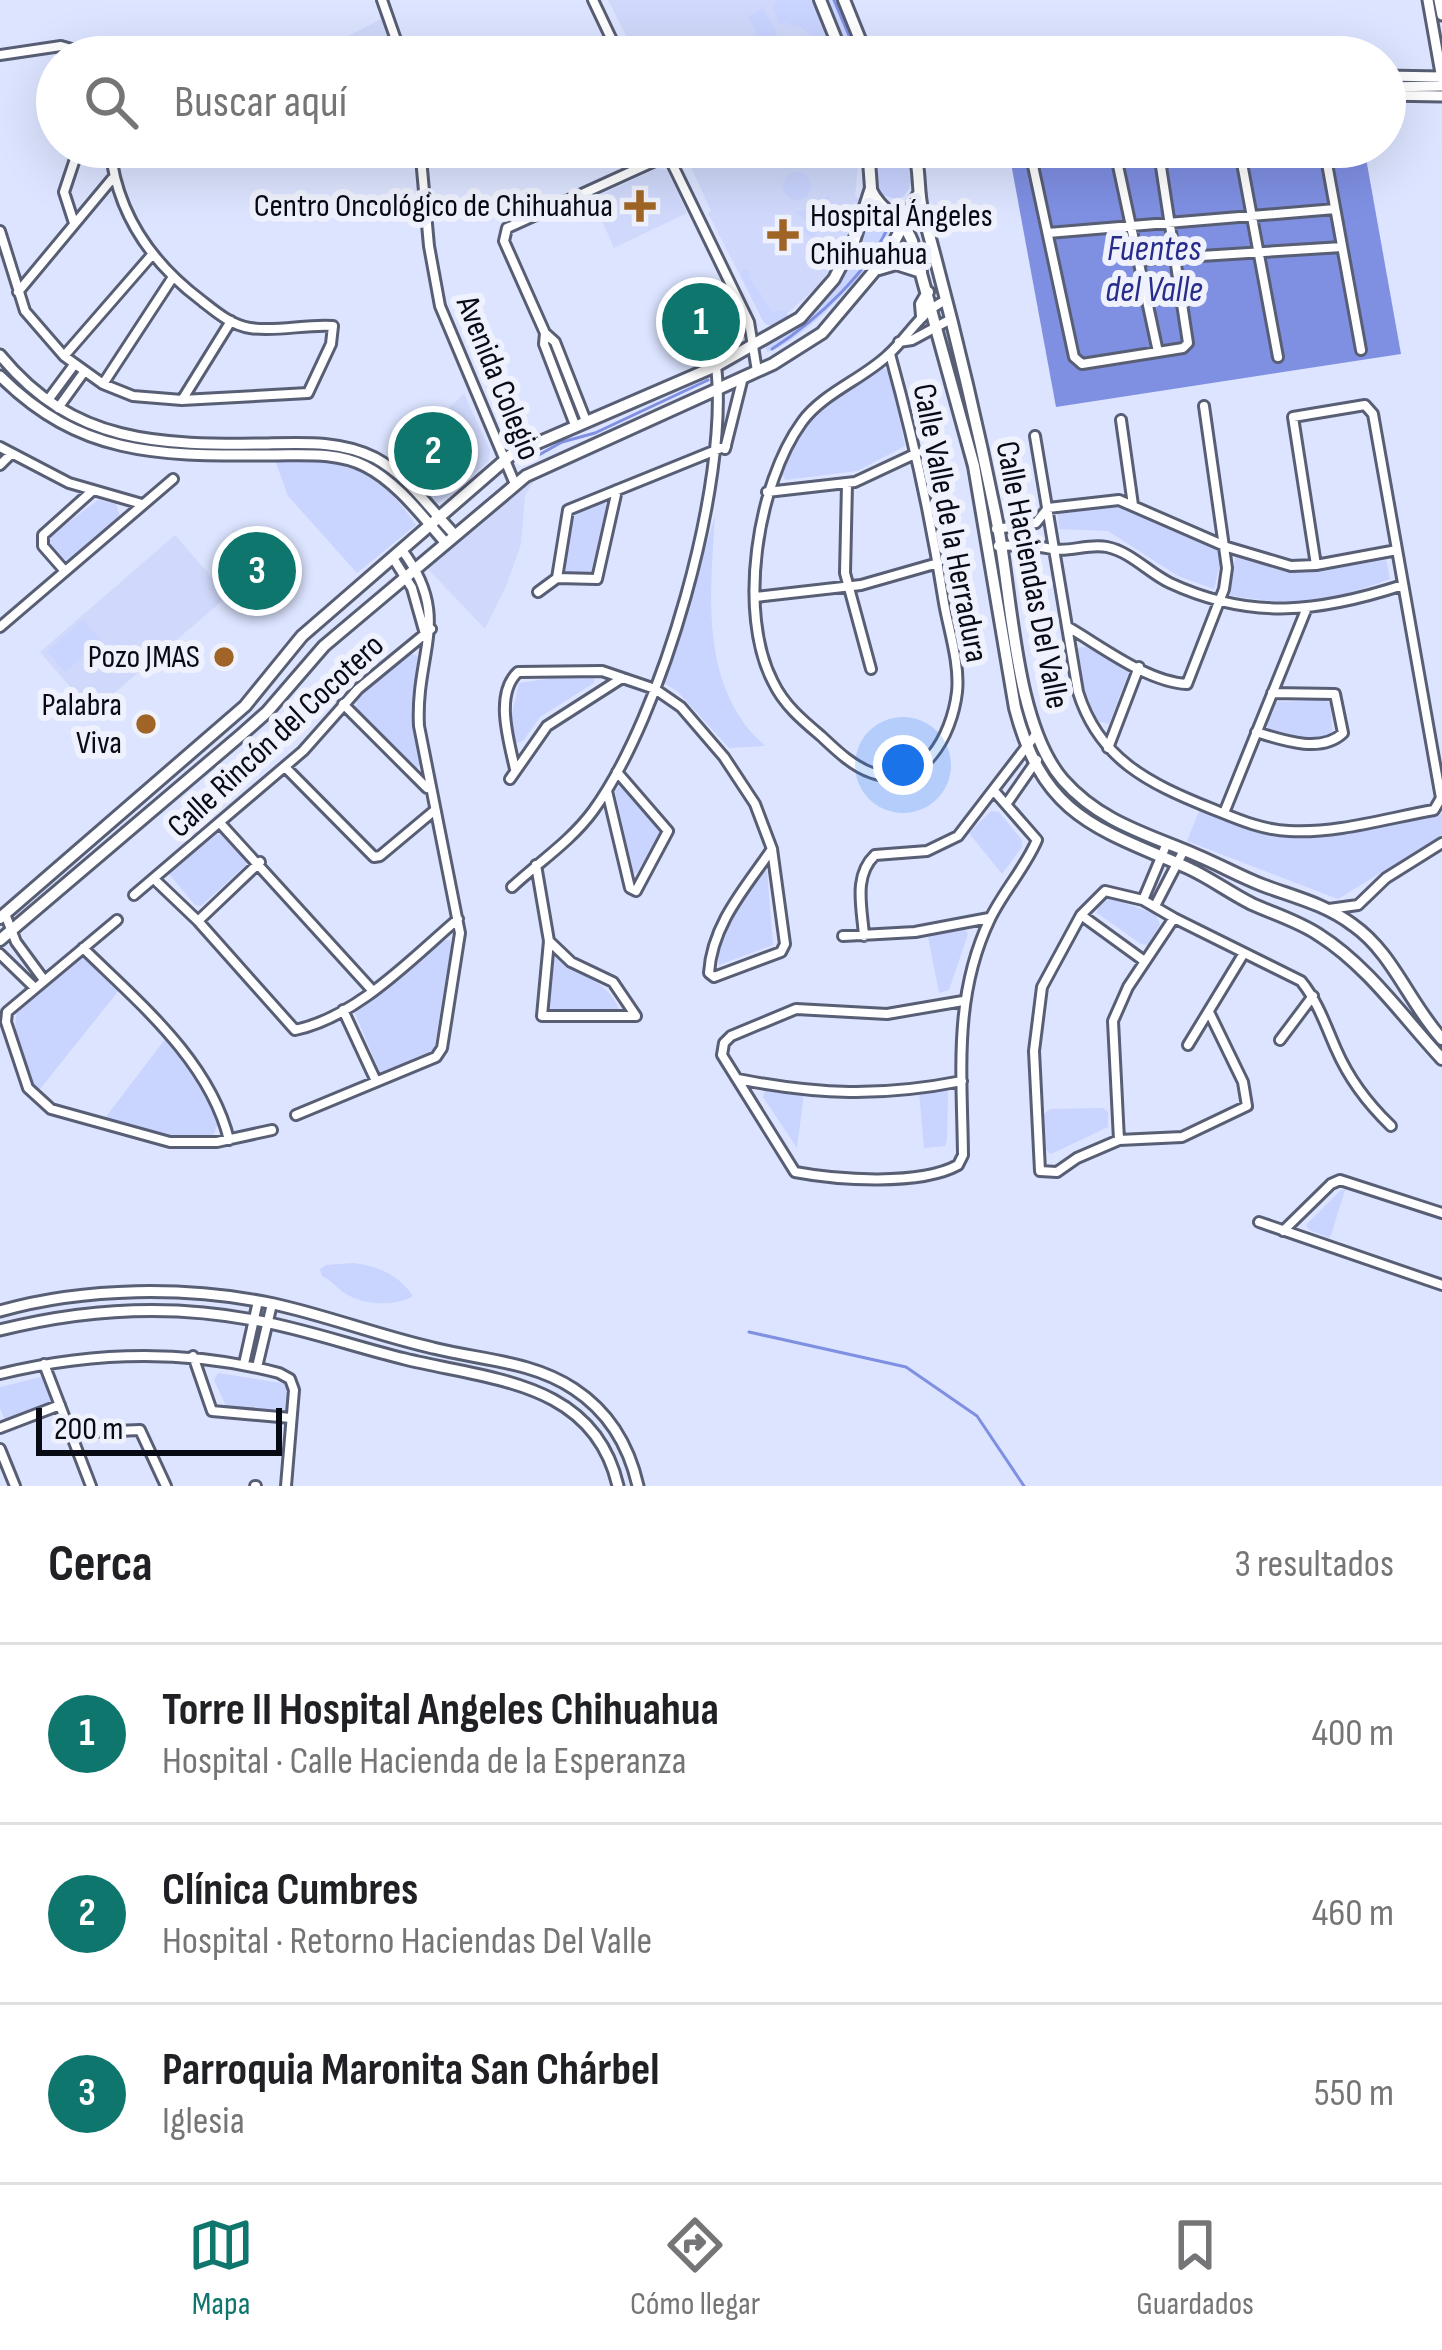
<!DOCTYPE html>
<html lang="es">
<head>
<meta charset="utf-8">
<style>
	body { margin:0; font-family:"Sofia Sans Condensed",sans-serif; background:#f2f2f2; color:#202124 }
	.scale { position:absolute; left:36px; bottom:30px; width:246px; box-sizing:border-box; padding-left:12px; border:6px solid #090b14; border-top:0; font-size:33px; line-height:42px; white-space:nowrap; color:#090b14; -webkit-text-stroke:9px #eff2fd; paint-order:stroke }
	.you { position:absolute; left:903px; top:765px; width:42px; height:42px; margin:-30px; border:9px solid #fff; border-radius:50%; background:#1a73e8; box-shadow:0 0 0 18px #1a73e833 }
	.badge { display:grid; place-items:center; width:78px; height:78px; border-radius:50%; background:#0f766e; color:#fff; font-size:39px; font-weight:700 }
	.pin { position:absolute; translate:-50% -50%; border:6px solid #fff; box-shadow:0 3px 12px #0006 }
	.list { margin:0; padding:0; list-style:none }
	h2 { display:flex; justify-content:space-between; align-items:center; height:156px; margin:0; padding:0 48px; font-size:51px }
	h2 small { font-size:39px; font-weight:400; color:#757577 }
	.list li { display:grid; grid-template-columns:78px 1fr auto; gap:36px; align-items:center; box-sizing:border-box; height:180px; padding:0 48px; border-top:3px solid #e0e0e0 }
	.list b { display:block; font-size:45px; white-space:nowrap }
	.list p { margin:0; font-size:39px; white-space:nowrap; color:#757577 }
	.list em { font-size:39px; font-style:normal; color:#757577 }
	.icon { flex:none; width:66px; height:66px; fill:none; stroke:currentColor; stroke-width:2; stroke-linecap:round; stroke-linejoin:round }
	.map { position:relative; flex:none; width:1442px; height:1486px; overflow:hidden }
	.search { position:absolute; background:#fff; box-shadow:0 12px 48px #0002; left:36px; right:36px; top:36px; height:132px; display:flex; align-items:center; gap:30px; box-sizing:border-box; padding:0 42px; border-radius:66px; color:#757577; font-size:45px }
	.sheet { height:696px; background:#fff }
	nav { display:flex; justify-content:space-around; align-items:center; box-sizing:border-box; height:168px; border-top:3px solid #e0e0e0; background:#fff; font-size:33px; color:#757577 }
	nav a { display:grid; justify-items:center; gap:6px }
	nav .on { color:#0f766e }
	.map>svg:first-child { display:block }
</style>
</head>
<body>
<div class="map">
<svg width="1442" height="1486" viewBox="0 0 1442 1486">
	<rect width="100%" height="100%" fill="#dce4ff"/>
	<path fill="#d0d9fb" d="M 608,0 L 812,0 L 836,57 L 637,57 Z
		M 381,19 L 395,57 L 343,57 L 337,42 Z
		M 682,147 L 862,147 L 864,162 L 858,164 L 855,197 L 860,199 L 842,247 L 822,282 L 776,324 L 767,325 L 762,319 L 708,213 L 711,211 Z
		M 658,168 L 667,170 L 687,213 L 614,248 L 592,199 Z
		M 704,284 L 728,334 L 693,351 L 669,300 Z
		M 464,394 L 490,450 L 489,461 L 436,505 L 393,460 Z
		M 537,477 L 525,495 L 521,544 L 507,584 L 485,629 L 427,568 L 529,479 Z
		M 175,535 L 228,596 L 92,712 L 40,652 Z"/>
	<path fill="#c9d4ff" d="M 778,0 L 812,0 L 836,57 L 823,57 L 813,44 L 814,38 L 797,24 L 793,27 L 786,22 L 779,25 L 773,5 Z
		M 827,0 L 837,0 L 861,57 L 850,57 Z
		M 763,8 L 777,33 L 765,51 L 748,17 Z
		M 877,147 L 905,147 C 912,164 918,189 898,200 L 880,194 C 872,178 870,164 877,147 Z
		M783 186a14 14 0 1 1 28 0a14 14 0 1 1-28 0Z
		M 831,194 L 814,238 L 802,231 L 807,222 L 795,212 L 810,209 Z
		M 876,206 L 892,219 C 891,253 801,345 767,352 L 765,345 L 824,295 L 866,213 Z
		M 743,269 L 749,271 L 750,278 L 773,312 L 785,310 L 788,316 L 771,326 L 764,323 L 741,275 Z
		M 880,365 L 889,372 L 905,446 L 857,471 L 785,480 L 779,468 L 808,421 Z
		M 281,458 C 347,460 378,469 416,525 L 357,573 L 288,496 L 276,463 Z
		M 601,499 L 605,500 L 606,508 L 591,573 L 563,576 L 572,513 Z
		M 98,500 L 116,504 L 120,517 L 70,559 L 62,560 L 51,550 L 50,536 Z
		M 1103,500 L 1130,505 L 1218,547 L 1220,564 L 1214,589 L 1178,576 L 1108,531 L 1059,529 L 1057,507 Z
		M 715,516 C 710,594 699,688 765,746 L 729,748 L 677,691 L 664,683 Z
		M 1236,555 C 1293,580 1327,569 1386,560 L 1390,579 C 1324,603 1298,607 1228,595 Z
		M 83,620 L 101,640 L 65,672 L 47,651 Z
		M 1086,647 L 1129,671 L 1109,724 L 1098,721 L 1084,691 L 1078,648 Z
		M 409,653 L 418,656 L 413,722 L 420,764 L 416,770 L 356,707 L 357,700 Z
		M 588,673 L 593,675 L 594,683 L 540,717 L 523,741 L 516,743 L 511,718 L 519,683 Z
		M 1325,700 L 1330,704 L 1333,735 C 1310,740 1282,743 1265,725 L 1275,702 Z
		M 620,785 L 660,822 L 662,830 L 636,874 L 633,872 L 615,791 Z
		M 1200,809 L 1265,830 L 1299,836 L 1442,814 L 1442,835 L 1338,899 L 1187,841 Z
		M 991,811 L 999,812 L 1022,840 L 1022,847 L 1002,874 L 969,833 Z
		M 217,834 L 222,834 L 246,859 L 246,865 L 201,906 L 195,905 L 169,874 Z
		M 762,870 L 767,871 L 773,945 L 719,965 C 714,931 744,898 762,870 Z
		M 1110,898 L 1155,914 L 1160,924 L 1148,945 L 1141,944 L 1097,913 L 1099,902 Z
		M 964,928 L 968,934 L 949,990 L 939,993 L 928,937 Z
		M 440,939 L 450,940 L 451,947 L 434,1050 L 380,1073 L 352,1006 Z
		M 555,953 C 578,978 615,981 621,1018 L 548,1013 Z
		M 81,954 L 89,957 L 120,989 L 36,1094 C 23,1073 9,1029 19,1006 Z
		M 166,1038 C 191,1061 207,1089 219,1121 L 212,1138 L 163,1139 L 102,1122 Z
		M 771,1087 L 804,1093 L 797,1148 L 763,1097 L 765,1090 Z
		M 944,1089 L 948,1092 L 947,1141 L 945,1146 L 924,1148 L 919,1092 Z
		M 1103,1108 L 1108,1112 L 1108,1127 L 1051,1154 L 1044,1149 L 1044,1114 L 1050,1109 Z
		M 1341,1190 L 1345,1190 L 1330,1238 L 1309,1230 L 1306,1225 Z
		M 353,1263 C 378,1266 399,1275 413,1296 C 395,1307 364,1305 346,1294 C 336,1288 333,1281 322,1276 L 320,1269 L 326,1265 Z
		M 218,1373 L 287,1384 L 291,1390 L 289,1410 L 285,1414 L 228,1410 L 214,1380 Z
		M 41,1377 L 47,1378 L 56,1400 L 54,1406 L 12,1423 L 5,1421 L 0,1408 L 0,1387 Z"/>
	<path fill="#7f90e3" d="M 1008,147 L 1364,147 L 1401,354 L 1056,407 Z"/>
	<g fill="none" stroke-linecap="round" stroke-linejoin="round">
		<path stroke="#7f90e3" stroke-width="3" d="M 834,0 L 858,57
			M 772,349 C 816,321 872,270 891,220
			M 528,461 L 562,442 L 595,433 L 708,380
			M 749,1332 L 906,1367 L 977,1416 L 1024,1486"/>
		<defs>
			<path id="minor" d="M 382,0 L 402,57
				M 593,0 L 620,57
				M 0,55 L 61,46 L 99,57
				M 420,147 L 429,246 L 440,306 L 515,484
				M 664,147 L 749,322 L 757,371
				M 1029,147 L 1074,357 L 1082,364 L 1183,348 L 1188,343 L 1158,147
				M 1114,147 L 1158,352
				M 1239,147 L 1278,357
				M 1324,147 L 1361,350
				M 74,223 L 64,192 L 79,147
				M 0,231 L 25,311 L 64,356 L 103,384 L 133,396 L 182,400 L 308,393 L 331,344 L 333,326 C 306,324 277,332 250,328 C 231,325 216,312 202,301 C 150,262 116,212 110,147
				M 1048,233 L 1335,209
				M 1138,260 L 1342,247
				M 18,292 L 112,179
				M 545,333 L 504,241 L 507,228 L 668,155
				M 899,342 L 912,340 L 951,319
				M 890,354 C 913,437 931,518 944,603 C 949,631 960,664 957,692 C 952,735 923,791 872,773 C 852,766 836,750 821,736 C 802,720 784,705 773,682 C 737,613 757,484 802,422 C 823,393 863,379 888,355 C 909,336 919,313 946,300
				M 64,356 L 151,256
				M 103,384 L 173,277
				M 48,400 L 74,365
				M 182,400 L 231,321
				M 58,408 L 84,372
				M 1121,420 L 1133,505
				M 575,425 L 544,344 L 545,333 L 555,342 L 586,421
				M 1035,436 L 1078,692 C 1099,759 1148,783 1210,808 C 1235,818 1261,830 1289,831 C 1336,834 1388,818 1434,810 L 1441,798 L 1373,414 L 1365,405 L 1293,417 L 1316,565
				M 0,447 L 69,483 L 142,504
				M 725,449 L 743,377
				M 0,465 L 11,454
				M 847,484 L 845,573 L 871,669
				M 767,492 L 855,482 L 917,453
				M 996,529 L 1036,523 L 1048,508 L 1119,500 L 1227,547 L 1291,566 L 1316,565 L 1397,550
				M 998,546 C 1018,545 1033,545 1052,549 C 1069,553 1088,543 1107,547 C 1131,552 1149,573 1170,583 C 1252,621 1320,612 1403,585
				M 393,558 L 412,588 L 425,634
				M 64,570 L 43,546 L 43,535 L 91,492
				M 557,578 L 568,510 L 726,446
				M 538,592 L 557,578 L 597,579 L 617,490
				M 756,597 L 861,585 L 938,563
				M 0,627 L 173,479
				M 1068,627 C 1101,646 1147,682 1187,684 L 1224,589 L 1227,568 L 1204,406
				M 343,704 L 427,788
				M 1256,732 C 1282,740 1321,754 1343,733 L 1335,694 L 1272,693
				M 1108,748 L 1139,667
				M 285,767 L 374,857 L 380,856 L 435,810
				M 515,769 C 509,741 494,694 518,672 L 602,671 L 655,689 L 681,707 L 724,757 L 755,804 L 772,849 L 785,944 L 781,952 L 714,977 L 709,973 C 712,924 746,887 772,849
				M 510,779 L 547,726 L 622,678
				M 607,791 L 630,888 L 636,891 L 668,831 L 617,772
				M 1007,803 L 1037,760
				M 1224,813 L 1306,610
				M 220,823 L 372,990
				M 536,865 L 549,941 L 542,1016 L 636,1016 L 613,982 L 571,962 L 549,941
				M 154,879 L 198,921 L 295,1030 C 357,1017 411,959 458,919
				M 512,887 C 539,862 571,841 593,811 C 662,717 730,482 716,366
				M 134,895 L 303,751 L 358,689 L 431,629
				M 1143,900 L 1167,843
				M 1155,906 L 1184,850
				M 1329,909 L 1358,905 L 1386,878 L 1442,843
				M 5,914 L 16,942 L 44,980
				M 1081,915 L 1143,960
				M 1174,918 L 1143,900 L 1105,891 L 1081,915 L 1042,987 L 1034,1051 L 1040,1171 L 1057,1172 L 1077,1158 L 1119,1140 L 1182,1137 L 1247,1106 L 1243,1082 L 1209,1012
				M 117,920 L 7,1012 L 6,1022 L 28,1088 L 51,1109 L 170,1142 L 217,1142 L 272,1130
				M 198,921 L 260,862
				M 843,936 L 915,932 L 989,918
				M 864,936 C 862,907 853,876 875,855 L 927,851 L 958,836 L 1037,733
				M 83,948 C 138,1002 210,1061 229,1140
				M 0,954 L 35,988
				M 963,1001 L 887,1014 L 796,1009 L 731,1036 L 724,1043 L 722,1055 L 795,1172 C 837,1180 920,1186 958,1165 L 963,1155 C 962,1073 953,996 990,919 C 1003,892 1025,868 1037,840 L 995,792
				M 343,1010 L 376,1081
				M 1280,1040 L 1313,996
				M 1188,1045 L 1244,953
				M 738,1079 C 818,1095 881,1097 962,1081
				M 296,1115 L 436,1057 L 442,1048 L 460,933 L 419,726 C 415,652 453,618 402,550
				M 1119,1140 L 1113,1021 L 1128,987 L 1174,918 L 1301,981 C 1318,1002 1325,1024 1336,1049 C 1349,1079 1367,1103 1391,1126
				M 1259,1222 L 1442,1285
				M 1283,1231 L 1331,1184 L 1340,1180 L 1442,1213
				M 193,1356 L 212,1411 L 291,1418
				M 44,1364 L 91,1486
				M 244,1364 L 258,1301
				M 257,1367 L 272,1304
				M 0,1374 C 94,1351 186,1349 279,1373 L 290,1379 L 294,1390 L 286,1486
				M 0,1428 L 60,1405
				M 70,1433 L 140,1430 L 166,1486
				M 0,1449 L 15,1486
				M 255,1486 L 256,1486"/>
			<path id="tertiary" d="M 1428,0 L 1442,79
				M 1439,0 L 1442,15
				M 1385,76 L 1442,77
				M 1385,87 L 1442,86
				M 1385,95 L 1442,96
				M 917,160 L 939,147
				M 0,355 C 74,445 159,445 267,444 C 304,443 341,441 375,458 C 407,475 430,509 454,534
				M 0,376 C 83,459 165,455 274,455 C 305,455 337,452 365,466 C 397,482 422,516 445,542
				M 0,1311 C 85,1287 187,1286 274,1304 C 328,1316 380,1336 433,1348 C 481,1360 532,1361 574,1389 C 609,1412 629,1446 638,1486
				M 0,1330 C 83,1309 170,1304 254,1320 C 305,1329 355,1347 405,1359 C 490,1380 594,1381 618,1486"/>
			<path id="secondary" d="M 820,0 L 843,57
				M 844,0 L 867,57
				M 912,147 C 921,167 917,188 922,209 C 951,314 977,421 998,527 C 1012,599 1015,725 1063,780 C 1100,822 1147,834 1196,855 C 1218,864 1239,876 1262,885 C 1294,897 1325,904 1353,925 C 1393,953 1409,1003 1442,1039
				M 871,190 C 881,212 903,217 912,241 L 974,466 L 1015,708 C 1043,816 1096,828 1188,868 C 1210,878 1230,893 1252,904 C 1274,914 1298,921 1319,935 C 1368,966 1403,1017 1442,1059
				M 879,269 L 896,264 L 921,272
				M 922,316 L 921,304 L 928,292
				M 0,918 L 245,706 L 302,636 L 512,454 L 716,366 L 800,318 L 834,279 L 854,241 L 871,188 L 868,147
				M 0,940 L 241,735 L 267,712 L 324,646 L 526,476 L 773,364 L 822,333 L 887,256 L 918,195"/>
		</defs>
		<use href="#minor" stroke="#585e74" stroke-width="14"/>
		<use href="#tertiary" stroke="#585e74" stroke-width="15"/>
		<use href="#secondary" stroke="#585e74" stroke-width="16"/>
		<use href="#minor" stroke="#fff" stroke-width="8"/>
		<use href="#tertiary" stroke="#fff" stroke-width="9"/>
		<use href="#secondary" stroke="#fff" stroke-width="10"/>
	</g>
	<g fill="#a06526" stroke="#eff2fd" stroke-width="4.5">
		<path d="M634 188h12v12h12v12h-12v12h-12v-12h-12v-12h12z"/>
		<path d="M777 217h12v12h12v12h-12v12h-12v-12h-12v-12h12z"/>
		<circle cx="224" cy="657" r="12"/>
		<circle cx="146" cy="724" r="12"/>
	</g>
	<g text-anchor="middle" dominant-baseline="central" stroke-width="12" stroke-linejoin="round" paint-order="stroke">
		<g font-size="33" fill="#090b14" stroke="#eff2fd" text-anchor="end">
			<text x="613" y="206">Centro Oncológico de Chihuahua</text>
			<text x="810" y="216" text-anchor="start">Hospital Ángeles<tspan x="810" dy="38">Chihuahua</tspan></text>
			<text x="200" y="657">Pozo JMAS</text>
			<text x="122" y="705">Palabra<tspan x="122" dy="38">Viva</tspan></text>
		</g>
		<g font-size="33" fill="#090b14" stroke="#eff2fd">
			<text transform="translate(498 378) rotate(68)">Avenida Colegio</text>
			<text transform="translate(950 523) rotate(79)">Calle Valle de la Herradura</text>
			<text transform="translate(1032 575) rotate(79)">Calle Haciendas Del Valle</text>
			<text transform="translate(276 736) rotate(-43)">Calle Rincón del Cocotero</text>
		</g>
		<g font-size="36" font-style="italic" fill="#282c8b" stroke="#eff2fd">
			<text x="1154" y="249">Fuentes<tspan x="1154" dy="41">del Valle</tspan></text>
		</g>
	</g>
</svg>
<div class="scale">200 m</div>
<div class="you"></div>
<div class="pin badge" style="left:701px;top:322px">1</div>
<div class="pin badge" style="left:433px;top:451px">2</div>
<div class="pin badge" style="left:257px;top:571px">3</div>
<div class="search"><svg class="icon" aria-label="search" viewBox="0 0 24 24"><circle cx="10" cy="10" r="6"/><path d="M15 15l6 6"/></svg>Buscar aquí</div>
</div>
<section class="sheet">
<h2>Cerca<small>3 resultados</small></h2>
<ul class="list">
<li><span class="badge">1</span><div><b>Torre II Hospital Angeles Chihuahua</b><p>Hospital · Calle Hacienda de la Esperanza</p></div><em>400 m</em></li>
<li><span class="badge">2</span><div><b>Clínica Cumbres</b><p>Hospital · Retorno Haciendas Del Valle</p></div><em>460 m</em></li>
<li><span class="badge">3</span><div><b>Parroquia Maronita San Chárbel</b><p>Iglesia</p></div><em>550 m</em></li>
</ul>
</section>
<nav>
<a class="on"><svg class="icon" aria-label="map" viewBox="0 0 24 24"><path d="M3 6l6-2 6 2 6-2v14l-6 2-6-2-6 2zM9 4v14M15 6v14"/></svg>Mapa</a>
<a><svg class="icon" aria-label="directions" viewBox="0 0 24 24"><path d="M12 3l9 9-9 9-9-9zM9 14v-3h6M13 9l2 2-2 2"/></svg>Cómo llegar</a>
<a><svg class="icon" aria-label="saved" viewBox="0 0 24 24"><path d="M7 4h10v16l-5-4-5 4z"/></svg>Guardados</a>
</nav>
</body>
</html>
